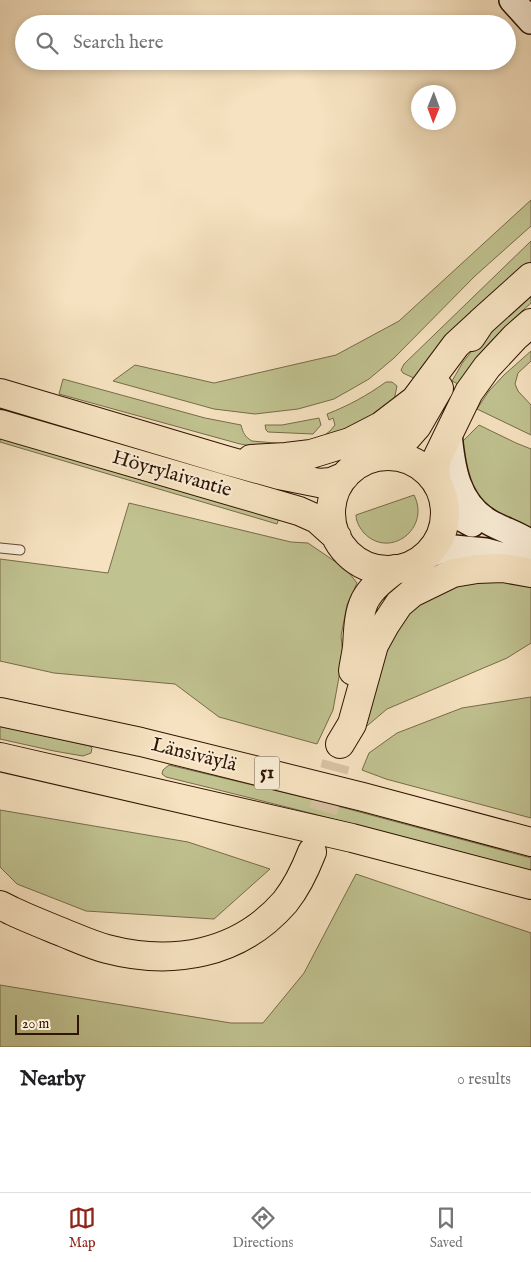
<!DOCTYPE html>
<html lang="en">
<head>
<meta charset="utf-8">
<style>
	body { margin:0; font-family:"IM FELL English",serif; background:#f6f6f6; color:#202124 }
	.compass { position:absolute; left:411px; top:85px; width:45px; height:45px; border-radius:50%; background:#fff; box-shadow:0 2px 8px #0003; rotate:181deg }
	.scale { position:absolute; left:15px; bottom:12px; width:64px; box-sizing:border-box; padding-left:5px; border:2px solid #311402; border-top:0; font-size:14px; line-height:18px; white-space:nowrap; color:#311402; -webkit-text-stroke:4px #f9ecd6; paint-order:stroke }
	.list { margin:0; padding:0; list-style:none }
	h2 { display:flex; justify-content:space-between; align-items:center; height:65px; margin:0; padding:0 20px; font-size:21px }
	h2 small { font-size:16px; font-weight:400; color:#757577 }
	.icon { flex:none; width:28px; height:28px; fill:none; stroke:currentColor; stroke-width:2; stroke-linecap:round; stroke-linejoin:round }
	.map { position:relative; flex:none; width:531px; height:1047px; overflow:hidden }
	.search { position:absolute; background:#fff; box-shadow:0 2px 8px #0003; left:15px; right:15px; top:15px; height:55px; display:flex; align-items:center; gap:12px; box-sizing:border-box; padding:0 18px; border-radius:28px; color:#757577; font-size:19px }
	.sheet { height:145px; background:#fff }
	nav { display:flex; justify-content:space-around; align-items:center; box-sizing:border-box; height:70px; border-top:1px solid #e0e0e0; background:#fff; font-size:14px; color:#757577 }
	nav a { display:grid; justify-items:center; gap:2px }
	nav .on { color:#8f2418 }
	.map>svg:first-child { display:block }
</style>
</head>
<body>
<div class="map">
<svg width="531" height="1047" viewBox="0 0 531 1047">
	<rect width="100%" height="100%" fill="#f6e2c0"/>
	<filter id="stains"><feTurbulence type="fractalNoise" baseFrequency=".004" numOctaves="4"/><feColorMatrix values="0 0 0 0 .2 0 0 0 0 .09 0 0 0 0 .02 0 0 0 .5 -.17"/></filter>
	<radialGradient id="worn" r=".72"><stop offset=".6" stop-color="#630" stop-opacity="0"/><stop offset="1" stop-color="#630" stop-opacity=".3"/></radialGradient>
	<path fill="#c0c290" stroke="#786b49" d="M 531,200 L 531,226 L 475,276 L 394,358 L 369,379 L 334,399 L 298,409 L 255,414 L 214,409 L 113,381 L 135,365 L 214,383 L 336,355 L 399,321 Z
		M 531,241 L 531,266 L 420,381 L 403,373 L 401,370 L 404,364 Z
		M 531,291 L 531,303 C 511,321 490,340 474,362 C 469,369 464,377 460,385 L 452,381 L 463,362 L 476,346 Z
		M 531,351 L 531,361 L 518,373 L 515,384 L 518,391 L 531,405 L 531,435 L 477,409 L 489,391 L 504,375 Z
		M 63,379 L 205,418 L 241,425 C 243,433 245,437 252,441 L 287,444 L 258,447 L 240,444 L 59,394 Z
		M 386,382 L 392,382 L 397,386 L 393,405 L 367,423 L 321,438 L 330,431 L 335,425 L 333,418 L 329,420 L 327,414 C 350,405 366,396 386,382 Z
		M 319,418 L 321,425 L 313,434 L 268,432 L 266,430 L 265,425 L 282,425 Z
		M 479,425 L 516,443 L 531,449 L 531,529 C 504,516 472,502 465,469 C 463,460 463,451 462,442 Z
		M 0,433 L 279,518 L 277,524 L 0,442 Z
		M 414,495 C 431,528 390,560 364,533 C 360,528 356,522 356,515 Z
		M 129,503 L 291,542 L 308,543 L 346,569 L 357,583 L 347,605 L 341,636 L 343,655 L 333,710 L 317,744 L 219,717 L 175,684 L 54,673 L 0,661 L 0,559 L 108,573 Z
		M 469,579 L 531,583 L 531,643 L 507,658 L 387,709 L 361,731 L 375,669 L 406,613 L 427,597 Z
		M 531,697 L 531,818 L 386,779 L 362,770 L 369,753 L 397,733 L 462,708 Z
		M 0,726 L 90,746 L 92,748 L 91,753 L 83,756 L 54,751 L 0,739 Z
		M 169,765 L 315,800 L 531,858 L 531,872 C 410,838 288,807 166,777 L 162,774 L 163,770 Z
		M 0,810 L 188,842 L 270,869 L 214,919 L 86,911 L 17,884 L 0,867 Z
		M 356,874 L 531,933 L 531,1047 L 0,1047 L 0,985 L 231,1023 L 263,1023 L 304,973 Z"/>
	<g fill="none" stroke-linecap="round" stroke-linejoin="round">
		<path stroke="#d8c3a4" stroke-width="28" stroke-dasharray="28 14" stroke-linecap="butt" d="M 312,852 L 336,763"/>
		<defs>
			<path id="service" d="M 0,548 L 20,550"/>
			<path id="secondary" d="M 512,0 L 531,21
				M 449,433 C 452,467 457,503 489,522 C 503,530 518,534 531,543
				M 442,495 L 459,517 L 472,524
				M 423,557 L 439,551 L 454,548 L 486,551 L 530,563"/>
			<path id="primary" d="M 471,337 L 481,322 L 531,277
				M 0,393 L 225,460 L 279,475 L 319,483 L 331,482 L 345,476
				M 0,424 L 299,511 L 317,519 L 337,537
				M 381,456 L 402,443 L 417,426 L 439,388
				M331 513a57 57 0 1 1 114 0a57 57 0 1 1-114 0Z
				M 251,459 L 286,457 L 311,454 L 350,442 L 381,426 L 415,400 L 456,345 L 481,322
				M 437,484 L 435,469 L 437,458 L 469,392 L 487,367 L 515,337 L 531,323"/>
			<path id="motorway" d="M 353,671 C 354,663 356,655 357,647 C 358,632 358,614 365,600 C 372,587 384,578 396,569
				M 0,712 L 141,742 L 363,797 L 531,842
				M 340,744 L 352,724 L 374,645 L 385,625 L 399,604 L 412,593 L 453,573 L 477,569 L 503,568 L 531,573
				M 0,757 L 352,838 L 531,885
				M 0,905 L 12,911 C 29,919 47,926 64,933 C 79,939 92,945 107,949 C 172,966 239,955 285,902 C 297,887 305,870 312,852"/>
		</defs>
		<use href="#service" stroke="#624832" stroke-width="11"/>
		<use href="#secondary" stroke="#311402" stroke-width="28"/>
		<use href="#primary" stroke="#311402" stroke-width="30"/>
		<use href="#motorway" stroke="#311402" stroke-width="30"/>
		<use href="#service" stroke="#f9ecd6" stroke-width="9"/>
		<use href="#secondary" stroke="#f9ecd6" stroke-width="25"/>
		<use href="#primary" stroke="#f6e2c0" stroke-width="28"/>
		<use href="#motorway" stroke="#f6e2c0" stroke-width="28"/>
	</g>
	<g text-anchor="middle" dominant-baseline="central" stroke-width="4" stroke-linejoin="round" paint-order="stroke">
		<rect fill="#f9ecd6" stroke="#6d5542" stroke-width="1" x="254.5" y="756.5" width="25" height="33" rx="4"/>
		<g font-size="19" font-weight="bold" fill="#311402">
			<text x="267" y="773">51</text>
		</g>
		<g font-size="20" fill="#311402" stroke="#f9ecd6">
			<text transform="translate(172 474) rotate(16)">Höyrylaivantie</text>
			<text transform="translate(194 755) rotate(14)">Länsiväylä</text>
		</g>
	</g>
	<rect width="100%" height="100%" filter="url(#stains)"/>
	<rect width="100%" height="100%" fill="url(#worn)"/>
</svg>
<svg class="compass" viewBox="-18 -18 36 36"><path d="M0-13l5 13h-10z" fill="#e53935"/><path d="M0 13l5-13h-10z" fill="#757577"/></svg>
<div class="scale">20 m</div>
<div class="search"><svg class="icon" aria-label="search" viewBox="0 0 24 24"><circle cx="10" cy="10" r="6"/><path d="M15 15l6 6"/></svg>Search here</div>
</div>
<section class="sheet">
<h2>Nearby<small>0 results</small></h2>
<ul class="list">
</ul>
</section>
<nav>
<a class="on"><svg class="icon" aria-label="map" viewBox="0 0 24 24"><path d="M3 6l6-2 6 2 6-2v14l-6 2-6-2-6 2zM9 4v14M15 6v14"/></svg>Map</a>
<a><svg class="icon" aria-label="directions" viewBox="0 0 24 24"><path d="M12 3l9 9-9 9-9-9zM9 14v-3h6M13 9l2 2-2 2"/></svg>Directions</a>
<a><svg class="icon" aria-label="saved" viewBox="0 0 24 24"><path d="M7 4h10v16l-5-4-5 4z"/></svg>Saved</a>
</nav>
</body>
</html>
